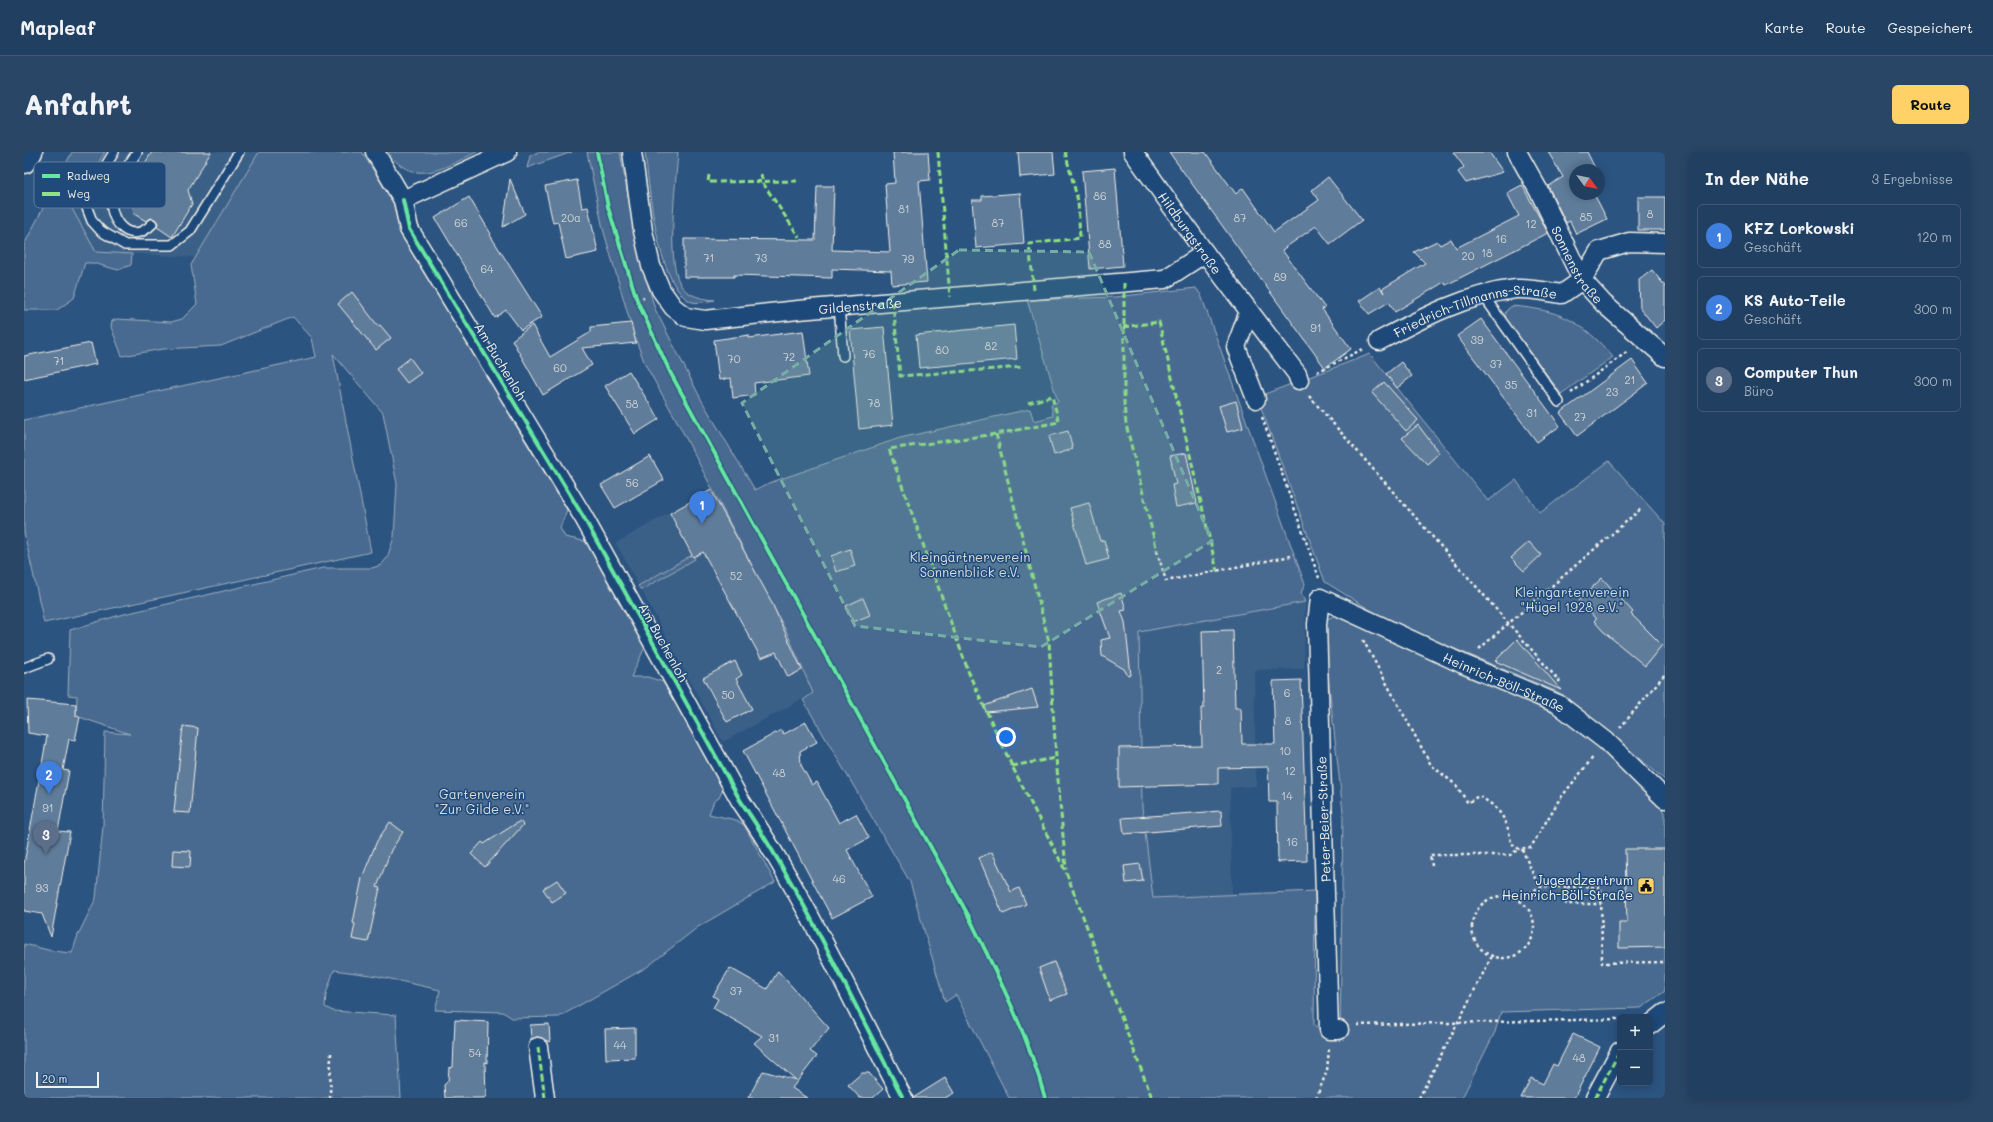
<!DOCTYPE html>
<html lang="de">
<head>
<meta charset="utf-8">
<style>
	body { margin:0; font-family:Mali,sans-serif; background:#294667; color:#f1f3f6 }
	.controls { position:absolute; right:12px; bottom:12px; display:grid; overflow:hidden; border-radius:6px; box-shadow:0 2px 10px #0003 }
	.controls button { width:36px; height:36px; display:grid; place-items:center; padding:0; border:0; border-bottom:1px solid #3e5876; background:#213f61; color:#f1f3f6; font:20px sans-serif }
	.compass { position:absolute; left:1545px; top:12px; width:36px; height:36px; border-radius:50%; background:#213f61; box-shadow:0 2px 10px #0003; rotate:123deg }
	.scale { position:absolute; left:12px; bottom:10px; width:63px; box-sizing:border-box; padding-left:4px; border:2px solid #f4f1e8; border-top:0; font-size:11px; line-height:14px; white-space:nowrap; color:#f4f1e8; -webkit-text-stroke:3px #1f4a7a; paint-order:stroke }
	.you { position:absolute; left:982px; top:585px; width:14px; height:14px; margin:-10px; border:3px solid #fff; border-radius:50%; background:#1a73e8; box-shadow:0 0 0 6px #1a73e833 }
	.badge { display:grid; place-items:center; width:26px; height:26px; border-radius:50%; background:#ffd166; color:#fff; font-size:13px; font-weight:700 }
	.pin { position:absolute; translate:-50% -33px; filter:drop-shadow(0 1px 2px #0008) }
	.pin::after { content:''; position:absolute; top:21px; width:14px; height:12px; background:inherit; clip-path:polygon(0 0,100% 0,50% 100%) }
	.list { margin:0; padding:0; list-style:none }
	h2 { display:flex; justify-content:space-between; align-items:center; height:52px; margin:0; padding:0 16px; font-size:17px }
	h2 small { font-size:13px; font-weight:400; color:#a2afbd }
	.list li { display:grid; grid-template-columns:26px 1fr auto; gap:12px; align-items:center; box-sizing:border-box; height:64px; margin:0 8px 8px; padding:0 8px; border:1px solid #3e5876; border-radius:6px }
	.list b { display:block; font-size:15px; white-space:nowrap }
	.list p { margin:0; font-size:13px; white-space:nowrap; color:#a2afbd }
	.list em { font-size:13px; font-style:normal; color:#a2afbd }
	.map { position:relative; flex:none; width:1641px; height:946px; overflow:hidden; border-radius:6px }
	header { display:flex; align-items:center; gap:24px; box-sizing:border-box; height:56px; padding:0 20px; background:#213f61; border-bottom:1px solid #3e5876 }
	header strong { font-size:19px }
	nav { display:flex; gap:22px; margin-inline-start:auto; font-size:14px }
	.intro { display:flex; align-items:center; justify-content:space-between; box-sizing:border-box; height:96px; padding:0 24px }
	h1 { margin:0; font-size:28px }
	.button { padding:10px 18px; border-radius:6px; background:#ffd166; color:#111; font-size:14px; font-weight:700 }
	main { display:flex; gap:24px; padding:0 24px }
	aside { flex:1; background:#213f61; border-radius:6px; box-shadow:0 2px 10px #0003 }
	.map>svg:first-child { display:block }
</style>
</head>
<body>
<header>
<strong>Mapleaf</strong>
<nav><a>Karte</a><a>Route</a><a>Gespeichert</a></nav>
</header>
<div class="intro"><h1>Anfahrt</h1><a class="button">Route</a></div>
<main>
<div class="map">
<svg width="1641" height="946" viewBox="0 0 1641 946">
	<rect width="100%" height="100%" fill="#2c5481"/>
	<filter id="ink" filterUnits="userSpaceOnUse"><feTurbulence type="fractalNoise" baseFrequency=".025" numOctaves="2"/><feDisplacementMap in="SourceGraphic" scale="8" xChannelSelector="R" yChannelSelector="G"/><feConvolveMatrix kernelMatrix="1 2 1 2 8 2 1 2 1" color-interpolation-filters="sRGB"/></filter>
	<g filter="url(#ink)">
		<path fill="#3b6088" d="M 81,0 L 235,0 L 171,105 L 72,100 L 47,55 Z
			M 688,337 L 763,483 L 789,541 L 699,590 L 592,391 Z
			M 1281,450 L 1280,517 L 1230,518 L 1232,634 L 1206,636 L 1208,741 L 1291,739 L 1148,941 L 1118,655 L 1115,480 Z"/>
		<path fill="#496b90" stroke="#9eaebc" d="M 48,0 L 81,0 L 47,55 L 72,100 L 108,102 L 107,113 L 94,118 L 69,111 L 61,111 L 50,146 L 33,158 L 0,158 L 0,93 Z
			M 235,0 L 338,0 L 375,59 L 375,79 L 543,358 L 536,376 L 541,385 L 564,390 L 621,495 L 607,525 L 624,525 L 639,530 L 700,635 L 695,646 L 690,649 L 685,662 L 712,668 L 720,673 L 751,730 L 674,775 L 623,815 L 535,865 L 488,866 L 479,860 L 411,858 L 416,838 L 353,824 L 310,818 L 302,842 L 301,855 L 309,859 L 372,863 L 377,946 L 0,946 L 0,792 L 28,799 L 48,801 L 54,783 L 72,746 L 79,674 L 81,580 L 106,582 L 52,564 L 53,544 L 44,543 L 46,478 L 96,463 L 299,416 L 348,416 L 357,413 L 363,406 L 370,385 L 373,332 L 359,261 L 309,202 L 347,400 L 20,471 L 0,380 L 0,268 L 292,205 L 288,186 L 269,165 L 197,194 L 139,197 L 98,204 L 87,175 L 88,169 L 93,167 L 147,170 L 158,167 L 173,152 L 167,113 Z
			M 364,0 L 453,0 C 421,15 390,37 364,0 Z
			M 514,0 L 548,0 L 503,16 L 506,4 Z
			M 563,0 L 596,0 L 614,99 L 631,157 L 678,249 L 731,338 L 745,331 L 876,286 L 1006,257 L 1010,269 L 1029,264 L 1027,252 L 1034,250 L 1003,148 L 1091,145 L 1172,136 L 1177,143 L 1279,427 L 1281,432 L 1277,441 L 1281,450 L 1115,480 L 1118,655 L 1129,746 L 1291,739 L 1290,873 L 1316,889 L 1319,660 L 1298,470 L 1313,462 L 1522,554 L 1556,576 L 1641,660 L 1641,839 L 1617,856 L 1477,860 L 1471,880 L 1438,946 L 985,946 L 932,843 L 921,850 L 886,730 L 779,548 L 789,541 L 764,483 L 654,271 L 621,212 L 610,183 L 579,77 Z
			M 621,0 L 654,0 C 652,31 642,106 656,132 C 663,144 678,147 691,148 C 683,149 670,153 664,148 C 633,129 625,35 621,0 Z
			M 1488,154 C 1536,158 1557,168 1589,205 L 1537,242 L 1482,167 L 1481,161 L 1484,157 Z
			M 1346,202 L 1464,349 L 1492,328 L 1516,361 L 1585,309 L 1641,372 L 1641,628 L 1591,585 L 1534,540 L 1379,475 L 1348,459 L 1301,430 L 1233,245 Z
			M 668,403 L 671,407 L 617,438 L 614,434 Z"/>
		<path fill="#5e7b9a" stroke="#f4f1e8" d="M 128,0 L 187,0 L 164,38 L 168,52 L 148,85 L 133,75 L 134,71 L 131,67 L 127,66 L 122,69 L 110,62 L 109,55 L 115,44 L 104,38 Z
			M 869,0 L 904,0 L 906,28 L 895,29 L 903,130 L 868,133 L 867,119 L 808,117 L 808,126 L 710,123 L 710,125 L 660,125 L 660,87 L 791,88 L 793,34 L 810,34 L 808,98 L 866,100 L 861,32 L 871,31 Z
			M 994,0 L 1029,0 L 1031,22 L 996,25 Z
			M 1145,0 L 1181,0 L 1212,42 L 1219,36 L 1250,80 L 1295,48 L 1288,38 L 1304,25 L 1338,68 L 1306,92 L 1292,74 L 1258,98 L 1301,156 L 1298,157 L 1327,197 L 1301,216 Z
			M 1429,0 L 1465,0 L 1479,20 L 1442,31 L 1434,20 L 1440,15 Z
			M 1524,0 L 1563,0 L 1572,18 L 1551,18 L 1551,42 L 1570,42 L 1583,67 L 1552,82 L 1546,69 L 1542,71 L 1524,34 L 1539,25 Z
			M 1091,16 L 1099,114 L 1066,117 L 1058,19 Z
			M 486,27 L 501,62 L 479,75 Z
			M 553,28 L 558,56 L 564,55 L 574,100 L 542,107 L 534,70 L 529,71 L 521,34 Z
			M 1498,33 L 1524,81 L 1422,133 L 1420,130 L 1371,160 L 1365,150 L 1345,162 L 1335,149 L 1356,135 L 1360,141 L 1358,137 L 1401,111 L 1390,100 L 1413,89 L 1416,93 L 1427,87 L 1432,96 L 1495,64 L 1483,41 Z
			M 996,41 L 1000,92 L 952,96 L 948,48 L 958,48 L 958,44 Z
			M 445,45 L 467,82 L 466,83 L 518,165 L 497,178 L 482,158 L 471,166 L 411,66 Z
			M 1614,45 L 1641,45 L 1641,78 L 1614,78 Z
			M 1628,118 L 1641,134 L 1641,168 L 1632,176 L 1616,156 L 1615,128 Z
			M 328,140 L 354,174 L 356,173 L 367,186 L 352,198 L 314,152 Z
			M 1457,167 L 1536,274 L 1513,290 L 1433,184 Z
			M 607,171 L 612,191 L 558,196 L 568,213 L 519,243 L 488,188 L 508,173 L 526,205 L 567,180 L 567,175 Z
			M 990,173 L 993,207 L 895,216 L 892,183 Z
			M 860,175 L 869,273 L 835,277 L 826,178 Z
			M 779,179 L 785,224 L 730,231 L 731,243 L 709,246 L 707,226 L 695,228 L 690,188 L 725,183 L 725,186 Z
			M 67,191 L 72,212 L 0,227 L 0,204 Z
			M 386,206 L 397,221 L 383,231 L 372,217 Z
			M 1608,208 L 1624,231 L 1553,284 L 1536,261 Z
			M 1377,210 L 1388,224 L 1373,236 L 1362,222 Z
			M 605,219 L 635,267 L 611,282 L 581,234 Z
			M 1360,230 L 1394,268 L 1382,279 L 1348,241 Z
			M 1212,249 L 1219,276 L 1203,280 L 1195,254 Z
			M 1394,273 L 1415,301 L 1403,312 L 1378,286 Z
			M 1044,279 L 1049,297 L 1030,303 L 1025,284 Z
			M 1162,301 L 1173,351 L 1152,355 L 1148,333 L 1152,332 L 1146,304 Z
			M 626,304 L 640,328 L 591,356 L 577,333 Z
			M 687,338 L 746,447 L 778,518 L 764,525 L 752,500 L 737,506 L 679,400 L 669,405 L 646,361 Z
			M 1065,351 L 1076,389 L 1080,388 L 1085,407 L 1062,413 L 1046,356 Z
			M 1505,390 L 1517,403 L 1500,419 L 1487,406 Z
			M 826,397 L 831,414 L 812,420 L 807,404 Z
			M 1578,426 L 1609,460 L 1607,462 L 1638,493 L 1621,514 L 1579,479 L 1570,469 L 1572,467 L 1555,448 Z
			M 1097,441 L 1102,458 L 1097,459 L 1101,470 L 1107,523 L 1104,524 L 1100,517 L 1078,504 L 1077,488 L 1086,486 L 1073,450 Z
			M 839,446 L 846,463 L 829,470 L 822,454 Z
			M 1209,478 L 1211,556 L 1217,556 L 1218,592 L 1251,592 L 1249,529 L 1277,528 L 1283,709 L 1254,710 L 1253,650 L 1245,650 L 1244,615 L 1194,616 L 1194,632 L 1095,635 L 1095,596 L 1178,594 L 1177,556 L 1180,556 L 1178,479 Z
			M 1493,487 L 1537,538 L 1471,509 Z
			M 711,509 L 718,523 L 712,527 L 728,557 L 703,570 L 679,526 Z
			M 1008,537 L 1014,555 L 962,560 L 960,554 Z
			M 3,548 L 52,552 L 52,564 L 56,565 L 51,588 L 45,587 L 39,618 L 45,619 L 34,679 L 46,680 L 27,785 L 18,762 L 0,759 L 0,712 L 23,584 L 4,581 Z
			M 782,570 L 793,590 L 776,599 L 777,613 L 788,633 L 793,630 L 815,671 L 832,662 L 845,686 L 823,698 L 848,745 L 808,766 L 719,599 L 757,578 L 760,582 Z
			M 159,574 L 174,576 L 166,661 L 150,660 Z
			M 1197,659 L 1198,674 L 1100,682 L 1098,666 Z
			M 496,669 L 499,673 L 461,715 L 447,702 L 458,690 L 460,692 Z
			M 366,670 L 379,680 L 367,698 L 353,735 L 356,736 L 344,790 L 328,787 L 331,772 L 329,771 L 338,726 L 353,689 Z
			M 1601,697 L 1641,697 L 1641,795 L 1595,796 L 1595,771 L 1603,771 Z
			M 149,698 L 167,699 L 166,715 L 148,714 Z
			M 968,700 L 987,740 L 995,736 L 1002,752 L 979,762 L 955,706 Z
			M 1116,712 L 1119,729 L 1102,731 L 1100,714 Z
			M 533,728 L 542,741 L 528,750 L 519,737 Z
			M 1030,810 L 1043,842 L 1026,848 L 1015,816 Z
			M 706,816 L 743,837 L 754,819 L 805,876 L 786,899 L 793,904 L 768,936 L 783,946 L 724,946 L 739,919 L 772,928 L 730,891 L 738,884 L 689,856 L 694,847 L 689,844 Z
			M 431,868 L 464,870 L 463,911 L 461,910 L 462,944 L 460,946 L 421,946 L 420,933 L 424,929 L 425,916 L 429,915 Z
			M 525,872 L 526,890 L 513,885 L 507,888 L 506,873 Z
			M 611,876 L 611,906 L 582,907 L 581,877 Z
			M 1549,882 L 1576,895 L 1550,946 L 1497,946 L 1507,926 L 1519,932 L 1529,912 L 1533,914 Z
			M 838,921 L 845,921 L 859,937 L 849,946 L 836,946 L 824,933 Z
			M 921,926 L 930,941 L 921,946 L 889,946 Z"/>
		<g fill="none" stroke-linecap="round" stroke-linejoin="round">
			<defs>
				<path id="service" d="M 90,0 L 66,40 L 63,56 L 68,69 L 77,79 L 101,93 L 148,93 L 166,79 L 215,0
					M 113,0 C 106,12 91,31 88,43 C 83,68 106,95 128,72
					M 1459,143 L 1535,250
					M 815,154 L 819,204
					M 0,516 L 24,507"/>
				<g id="minor">
					<path d="M 351,0 L 379,48 L 483,0"/>
					<path id="s1" d="M 608,0 L 619,79 L 627,114 L 637,138 L 649,155 L 662,165 L 681,168 L 774,158 L 1141,127 L 1181,101"/>
					<path id="s2" d="M 1109,0 L 1181,101 L 1273,222 L 1275,228"/>
					<path id="s3" d="M 1493,0 L 1516,41 L 1558,128 L 1580,152 L 1641,205"/>
					<path d="M 379,48 L 385,77 L 560,366 L 716,648 C 779,740 827,847 879,946"/>
					<path d="M 1225,159 L 1212,195 L 1232,247"/>
					<path id="s4" d="M 1355,189 C 1398,166 1443,142 1492,137 C 1507,136 1524,140 1538,142 L 1558,128 L 1575,99 L 1605,90 L 1641,91"/>
					<path d="M 1626,873 L 1641,861"/>
					<path id="s5" d="M 1315,878 L 1305,878 L 1293,472 L 1296,446 L 1439,512 L 1534,552 L 1582,589 L 1641,647"/>
					<path d="M 514,895 L 521,946"/>
					<path d="M 1571,946 L 1596,899"/>
				</g>
				<path id="primary" d="M 0,10 L 7,0"/>
			</defs>
			<use href="#service" stroke="#f4f1e8" stroke-width="12"/>
			<use href="#minor" stroke="#f4f1e8" stroke-width="21"/>
			<use href="#primary" stroke="#f4f1e8" stroke-width="25"/>
			<path stroke="#f4f1e8" stroke-width="2.5" stroke-dasharray="3 3" stroke-linecap="butt" d="M 613,148 L 620,145
				M 1293,220 L 1339,197
				M 1547,241 L 1604,199
				M 1285,244 L 1536,530
				M 1238,265 L 1295,426
				M 1133,399 L 1142,429 L 1267,404
				M 1339,488 L 1407,613 L 1432,633 L 1444,651 L 1454,644 C 1475,654 1484,668 1487,691 L 1495,697 L 1507,695 L 1535,648 L 1570,604
				M 1455,497 L 1618,356
				M 1596,576 L 1641,522
				M 1498,697 L 1515,735
				M 1408,714 L 1406,703 L 1486,703 L 1495,697
				M 1543,735 L 1577,735 L 1578,811 L 1641,810
				M1448 775a31 31 0 1 1 62 0a31 31 0 1 1-62 0Z
				M 1496,749 L 1515,735 L 1543,735 L 1542,752 L 1577,752
				M 1333,873 L 1596,867
				M 306,946 L 307,901
				M 1292,946 L 1303,919 L 1305,897
				M 1395,946 L 1468,804"/>
			<use href="#service" stroke="#1f4a7a" stroke-width="9"/>
			<use href="#minor" stroke="#1f4a7a" stroke-width="18"/>
			<use href="#primary" stroke="#1f4a7a" stroke-width="22"/>
			<path stroke="#91e382" stroke-width="3" stroke-dasharray="6 3" stroke-linecap="butt" d="M 914,0 L 926,145
				M 737,22 L 739,31 L 775,85
				M 685,23 L 684,30 L 776,29
				M 1100,131 L 1100,252 L 1102,272 L 1133,399
				M 1010,138 L 1005,92 L 1056,86 L 1054,49 L 1041,0
				M 869,150 L 876,224 L 999,215
				M 1099,175 L 1135,170 L 1193,419
				M 1004,251 L 1028,244 L 1035,270 L 972,282 L 865,297 L 946,524 L 988,614 L 1042,720 L 1128,946
				M 972,282 L 1025,490 L 1032,606 L 1042,717
				M 988,614 L 1032,606
				M 514,895 L 521,946
				M 1571,946 L 1596,899"/>
			<defs>
				<path id="cycleway" d="M 573,0 L 584,55 L 613,148 L 646,220 L 944,763 C 973,822 1004,882 1021,946
					M 379,48 L 385,77 L 560,366 L 716,648 C 779,740 827,847 879,946"/>
			</defs>
			<use href="#cycleway" stroke="#1f4a7a" stroke-width="6"/>
			<use href="#cycleway" stroke="#66e7a1" stroke-width="4"/>
		</g>
	</g>
	<path fill="#76ada5" fill-opacity="0.2" stroke="#76ada5" stroke-width="3" stroke-dasharray="8 5" stroke-linejoin="round" d="M 935,98 L 1065,100 L 1188,389 L 1017,495 L 831,474 L 718,251 Z"/>
	<defs>
		<symbol id="civic-square" viewBox="-11 -11 22 22"><rect x="-9" y="-9" width="18" height="18" rx="4" fill="#ffd166" stroke="#1f4a7a"/><path d="M-.6-6.5H3V-4.5H.6V-3L4-1V1h2V6H-6V1h2V-1L-.6-3ZM-1.2 2.5V6h2.4V2.5Z" fill="#111"/></symbol>
	</defs>
	<g fill-rule="evenodd">
		<use href="#civic-square" x="1612" y="724" width="20" height="20"/>
	</g>
	<g text-anchor="middle" dominant-baseline="central" stroke-width="3" stroke-linejoin="round" paint-order="stroke">
		<g font-size="11" fill="#ced4d4">
			<text x="1076" y="43">86</text>
			<text x="880" y="56">81</text>
			<text x="1626" y="61">8</text>
			<text x="1562" y="64">85</text>
			<text x="547" y="65">20a</text>
			<text x="1216" y="65">87</text>
			<text x="437" y="70">66</text>
			<text x="974" y="70">87</text>
			<text x="1507" y="71">12</text>
			<text x="1477" y="86">16</text>
			<text x="1081" y="91">88</text>
			<text x="1463" y="100">18</text>
			<text x="1444" y="103">20</text>
			<text x="685" y="105">71</text>
			<text x="737" y="105">73</text>
			<text x="884" y="106">79</text>
			<text x="463" y="116">64</text>
			<text x="1256" y="124">89</text>
			<text x="1292" y="175">91</text>
			<text x="1453" y="187">39</text>
			<text x="967" y="193">82</text>
			<text x="918" y="197">80</text>
			<text x="845" y="201">76</text>
			<text x="765" y="204">72</text>
			<text x="710" y="206">70</text>
			<text x="35" y="208">71</text>
			<text x="1472" y="211">37</text>
			<text x="536" y="215">60</text>
			<text x="1606" y="227">21</text>
			<text x="1487" y="232">35</text>
			<text x="1588" y="239">23</text>
			<text x="850" y="250">78</text>
			<text x="608" y="251">58</text>
			<text x="1508" y="260">31</text>
			<text x="1556" y="264">27</text>
			<text x="608" y="330">56</text>
			<text x="712" y="423">52</text>
			<text x="1195" y="517">2</text>
			<text x="1263" y="540">6</text>
			<text x="704" y="542">50</text>
			<text x="1264" y="568">8</text>
			<text x="1261" y="598">10</text>
			<text x="1266" y="618">12</text>
			<text x="755" y="620">48</text>
			<text x="1263" y="643">14</text>
			<text x="24" y="655">91</text>
			<text x="1268" y="689">16</text>
			<text x="815" y="726">46</text>
			<text x="18" y="735">93</text>
			<text x="712" y="838">37</text>
			<text x="750" y="885">31</text>
			<text x="596" y="892">44</text>
			<text x="451" y="900">54</text>
			<text x="1555" y="905">48</text>
		</g>
		<g font-size="13" fill="#f4f1e8" stroke="#1f4a7a">
			<text stroke="none"><textPath href="#s2" startOffset="99">Hildburgstraße</textPath></text>
			<text stroke="none"><textPath href="#s3" startOffset="128">Sonnenstraße</textPath></text>
			<text stroke="none"><textPath href="#s1" startOffset="354">Gildenstraße</textPath></text>
			<text stroke="none"><textPath href="#s4" startOffset="103">Friedrich-Tillmanns-Straße</textPath></text>
			<text transform="translate(477 209) rotate(59)">Am Buchenloh</text>
			<text transform="translate(640 490) rotate(61)">Am Buchenloh</text>
			<text stroke="none"><textPath href="#s5" startOffset="645">Heinrich-Böll-Straße</textPath></text>
			<text transform="translate(1299 667) rotate(-92)">Peter-Beier-Straße</text>
		</g>
		<g font-size="13" fill="#dadddb" stroke="#1f4a7a">
			<text x="946" y="404">Kleingärtnerverein<tspan x="946" dy="15">Sonnenblick e.V.</tspan></text>
			<text x="1548" y="439">Kleingartenverein<tspan x="1548" dy="15">"Hügel 1928 e.V."</tspan></text>
			<text x="458" y="641">Gartenverein<tspan x="458" dy="15">"Zur Gilde e.V."</tspan></text>
		</g>
		<g font-size="13" fill="#f4f1e8" stroke="#1f4a7a" text-anchor="end">
			<text x="1609" y="727">Jugendzentrum<tspan x="1609" dy="15">Heinrich-Böll-Straße</tspan></text>
		</g>
	</g>
	<rect x="10" y="10" width="132" height="46" rx="6" fill="#1f4a7a" stroke="#5f7c9b" stroke-width="1"/>
	<rect x="18" y="22" width="18" height="4" fill="#66e7a1"/>
	<rect x="18" y="40" width="18" height="4" fill="#91e382"/>
	<g font-size="11" fill="#f4f1e8">
		<text x="43" y="28">Radweg</text>
		<text x="43" y="46">Weg</text>
	</g>
</svg>
<div class="controls">
<button>+</button>
<button>−</button>
</div>
<svg class="compass" viewBox="-18 -18 36 36"><path d="M0-13l5 13h-10z" fill="#e53935"/><path d="M0 13l5-13h-10z" fill="#a2afbd"/></svg>
<div class="scale">20 m</div>
<div class="you"></div>
<div class="pin badge" style="left:678px;top:372px;background:#3f7fe0">1</div>
<div class="pin badge" style="left:25px;top:642px;background:#3f7fe0">2</div>
<div class="pin badge" style="left:22px;top:702px;background:#5c6f8a">3</div>
</div>
<aside>
<h2>In der Nähe<small>3 Ergebnisse</small></h2>
<ul class="list">
<li><span class="badge" style="background:#3f7fe0">1</span><div><b>KFZ Lorkowski</b><p>Geschäft</p></div><em>120 m</em></li>
<li><span class="badge" style="background:#3f7fe0">2</span><div><b>KS Auto-Teile</b><p>Geschäft</p></div><em>300 m</em></li>
<li><span class="badge" style="background:#5c6f8a">3</span><div><b>Computer Thun</b><p>Büro</p></div><em>300 m</em></li>
</ul>
</aside>
</main>
</body>
</html>
